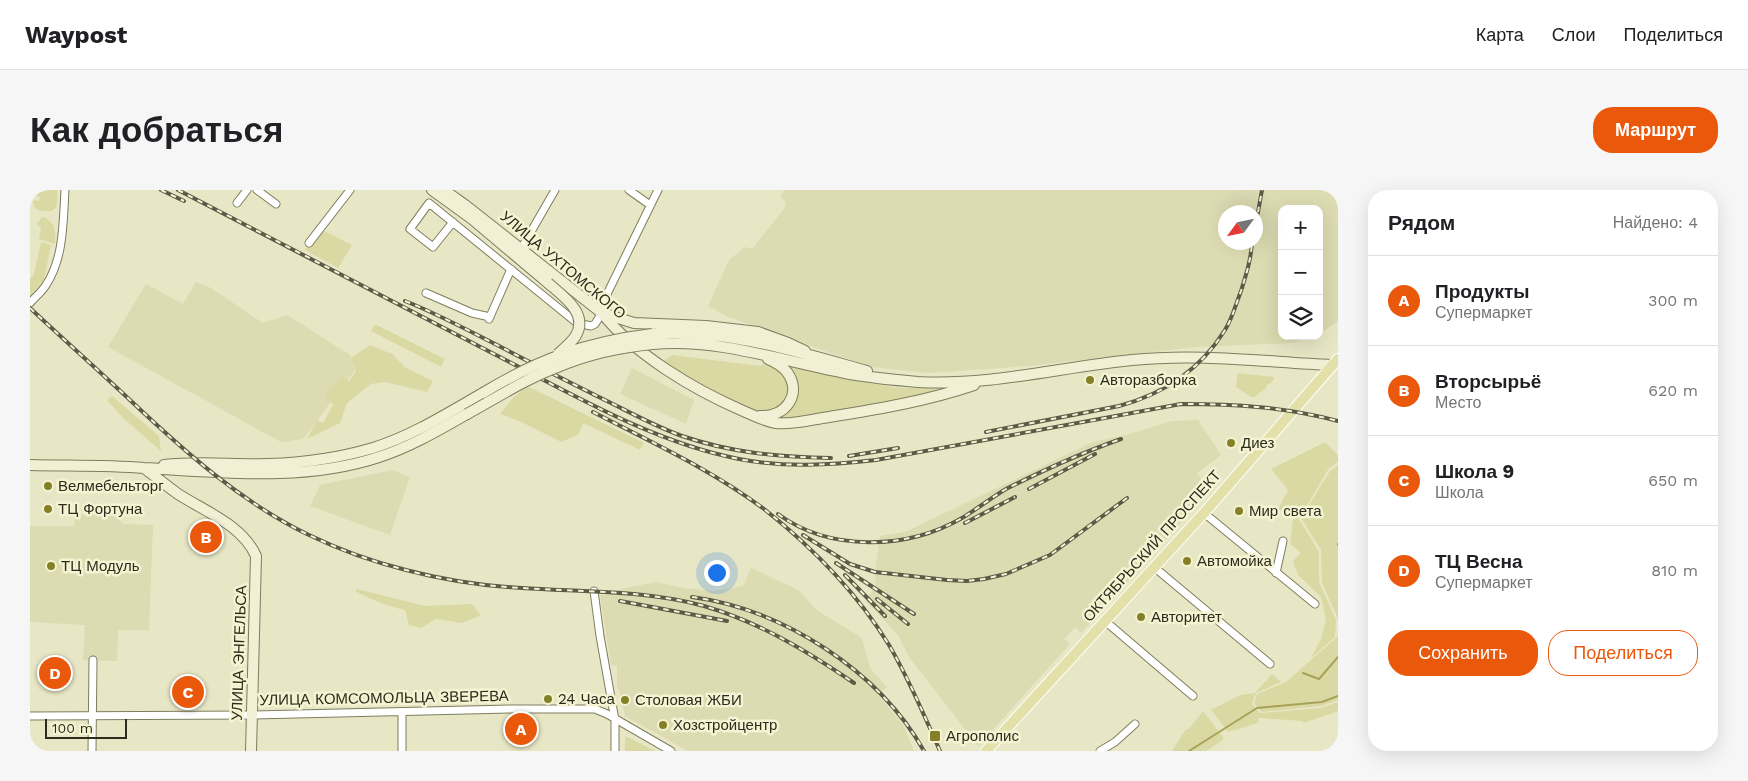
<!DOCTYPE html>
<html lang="ru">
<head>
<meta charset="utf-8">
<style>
	body { margin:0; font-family:"Work Sans",sans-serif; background:#f6f6f6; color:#202124 }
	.controls { position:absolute; right:15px; top:15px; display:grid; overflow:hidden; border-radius:10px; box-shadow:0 5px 20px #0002 }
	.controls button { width:45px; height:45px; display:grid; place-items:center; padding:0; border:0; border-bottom:1px solid #e0e0e0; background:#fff; color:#202124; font:25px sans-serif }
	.compass { position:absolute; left:1188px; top:15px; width:45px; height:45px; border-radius:50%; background:#fff; box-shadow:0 5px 20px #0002; rotate:237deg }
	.scale { position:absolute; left:15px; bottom:12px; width:82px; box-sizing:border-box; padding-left:5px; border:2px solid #2c2b1e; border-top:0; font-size:14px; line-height:18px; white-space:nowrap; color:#2c2b1e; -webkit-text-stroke:4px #f5f4d2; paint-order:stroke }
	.you { position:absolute; left:686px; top:382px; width:18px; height:18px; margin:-12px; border:4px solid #fff; border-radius:50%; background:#1a73e8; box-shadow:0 0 0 8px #1a73e833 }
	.badge { display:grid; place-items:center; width:32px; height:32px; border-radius:50%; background:#ea580c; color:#fff; font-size:16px; font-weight:700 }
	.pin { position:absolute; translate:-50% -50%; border:2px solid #fff; box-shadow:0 1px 5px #0006 }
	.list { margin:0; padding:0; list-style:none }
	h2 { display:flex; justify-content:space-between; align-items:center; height:65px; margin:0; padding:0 20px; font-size:21px }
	h2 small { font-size:16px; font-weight:400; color:#757577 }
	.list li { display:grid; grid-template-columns:32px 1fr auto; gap:15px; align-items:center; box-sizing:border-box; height:90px; padding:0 20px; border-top:1px solid #e0e0e0 }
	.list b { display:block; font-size:19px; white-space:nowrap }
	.list p { margin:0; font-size:16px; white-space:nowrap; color:#757577 }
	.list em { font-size:16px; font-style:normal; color:#757577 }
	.actions { display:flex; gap:10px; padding:15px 20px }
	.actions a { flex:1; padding:11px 0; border:1px solid #ea580c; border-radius:20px; text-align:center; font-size:18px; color:#ea580c }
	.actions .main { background:#ea580c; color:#fff }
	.icon { flex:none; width:28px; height:28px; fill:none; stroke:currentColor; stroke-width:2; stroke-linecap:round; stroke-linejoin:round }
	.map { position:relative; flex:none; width:1308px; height:561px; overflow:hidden; border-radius:20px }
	header { display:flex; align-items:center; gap:30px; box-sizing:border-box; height:70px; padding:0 25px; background:#fff; border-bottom:1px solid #e0e0e0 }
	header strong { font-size:24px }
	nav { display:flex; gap:28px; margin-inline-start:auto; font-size:18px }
	.intro { display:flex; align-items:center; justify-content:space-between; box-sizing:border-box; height:120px; padding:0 30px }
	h1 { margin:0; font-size:35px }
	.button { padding:12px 22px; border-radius:20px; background:#ea580c; color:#fff; font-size:18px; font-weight:700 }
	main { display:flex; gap:30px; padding:0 30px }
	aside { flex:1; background:#fff; border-radius:20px; box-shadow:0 5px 20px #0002 }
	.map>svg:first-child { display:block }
</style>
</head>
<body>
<header>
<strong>Waypost</strong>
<nav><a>Карта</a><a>Слои</a><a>Поделиться</a></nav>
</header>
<div class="intro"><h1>Как добраться</h1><a class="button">Маршрут</a></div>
<main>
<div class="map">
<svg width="1308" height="561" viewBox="0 0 1308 561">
	<rect width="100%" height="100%" fill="#e8e7c5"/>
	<path fill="#dcdbb2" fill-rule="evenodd" d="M 754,0 L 1308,0 L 1308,131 L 1289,144 L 1289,19 L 1252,19 L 1252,146 L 1281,146 L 1262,153 L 1167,157 L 998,176 L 899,183 L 841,177 L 698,127 L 678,116 L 699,70 L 715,57 L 722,59 L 754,19 L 756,12 L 750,6 ZM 1196,22 L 1226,22 L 1226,52 L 1196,52 Z
		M 166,92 L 181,98 L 233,133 L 257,125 L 320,165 L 325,180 L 273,249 L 251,252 L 78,157 L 116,94 L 153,114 Z
		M 602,178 L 664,210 L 656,234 L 590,204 Z
		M 1168,230 L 1191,265 L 1167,283 L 1180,301 L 1051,443 L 1045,437 L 1034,449 L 1040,454 L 948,556 L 879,467 L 868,445 L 835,410 L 846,397 L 845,382 L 850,346 L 875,342 L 1063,252 L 1100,244 L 1142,231 Z
		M 362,280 L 380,287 L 360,345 L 280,316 L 290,295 Z
		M 84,324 L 93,334 L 123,335 L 119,440 L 88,440 L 87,471 L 53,470 L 55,435 L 0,432 L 0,336 L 44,336 L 45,325 Z
		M 721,378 L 768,400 L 788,421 L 832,448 L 840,478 L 857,497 L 848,505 L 873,535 L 884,561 L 658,561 L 595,526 L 589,499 L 587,499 L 587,476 L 581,475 L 570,405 L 584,405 L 585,400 L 626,392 L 654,398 L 684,401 L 713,396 Z"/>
	<path fill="#dbd9a3" d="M 5,0 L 27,0 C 28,10 29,23 16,21 C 10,21 8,20 4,17 L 3,10 L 9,11 L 10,7 L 4,5 Z
		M 14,27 C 26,34 26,41 25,54 L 9,49 L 11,38 L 7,34 L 11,28 Z
		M 290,39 L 322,55 L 308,78 L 275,60 Z
		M 11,52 L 21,55 L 13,95 L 0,108 L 0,89 L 4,84 Z
		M 345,134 L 415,169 L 411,177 L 341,141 Z
		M 340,155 L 362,164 L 376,178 L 403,191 L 397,202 L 355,192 L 341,194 L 317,213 L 310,233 L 277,249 L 287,230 L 293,233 L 303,215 L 295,206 L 311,186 L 319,191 L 326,181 L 321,168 Z
		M 642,165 L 731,176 L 732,174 C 749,178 751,179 760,194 L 757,211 L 744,222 L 721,220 L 702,211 L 658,188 L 633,172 Z
		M 753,172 L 832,192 L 869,198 L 926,198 L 799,223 L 763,229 L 744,230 L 764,210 Z
		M 1208,183 L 1245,187 L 1242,192 L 1237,195 L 1236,198 C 1232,202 1228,203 1225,207 L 1221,207 L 1206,197 Z
		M 497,196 L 614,253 L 610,260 L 553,233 L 548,245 L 531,252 L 491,232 L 470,224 L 483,208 Z
		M 82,206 L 129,246 L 131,261 L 93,228 L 77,210 Z
		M 1295,252 L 1308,265 L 1308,272 L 1299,278 L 1269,329 L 1289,362 L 1289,392 L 1306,430 L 1305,447 L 1281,468 L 1291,449 L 1296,430 L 1291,407 L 1268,385 L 1263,371 L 1271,363 L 1260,354 L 1263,330 L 1263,328 L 1248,319 L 1258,300 L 1241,279 Z
		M 1308,275 L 1308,510 L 1291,516 L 1232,522 L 1224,514 L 1227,504 L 1256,492 L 1308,446 L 1308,429 L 1292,393 L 1291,360 L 1271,328 L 1300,281 Z
		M 327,399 L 395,416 L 442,414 L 451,425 L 432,433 L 406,429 L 391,438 L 379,435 L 375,420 C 357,416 342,410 325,401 Z
		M 1242,484 L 1251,492 L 1226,503 L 1222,514 L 1230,523 L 1291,518 L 1308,512 L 1308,521 L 1274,533 L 1272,531 L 1229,528 L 1228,533 L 1198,542 L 1181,520 L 1210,505 L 1225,503 Z
		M 1173,521 L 1193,547 L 1193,550 L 1176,561 L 1142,561 L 1156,539 L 1159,539 Z
		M 595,546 L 625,561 L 595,561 Z"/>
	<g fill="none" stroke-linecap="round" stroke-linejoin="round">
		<path stroke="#a7a258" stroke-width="2" d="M 1308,354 L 1308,355
			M 1273,483 L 1289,489 L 1308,467
			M 1159,561 L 1227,518 L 1292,512 L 1308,506"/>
		<defs>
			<path id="street" d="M 227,0 L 246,14
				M 599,0 L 620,15
				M 207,13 L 217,0
				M 423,32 L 403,57 L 380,39 L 399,13 L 547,133 L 561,136 L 565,134 L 572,123 L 578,102 L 628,0
				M 279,53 L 320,0
				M 491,59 L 525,0
				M 396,103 L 442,123 L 460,127
				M 0,113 C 5,107 12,102 16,95 C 34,68 33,32 35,0
				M 459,129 L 481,79
				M 1174,323 L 1285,414
				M 1124,377 L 1240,474
				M 1246,383 L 1253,351
				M 564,401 L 570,446 L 585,530 L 585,561
				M 1075,431 L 1163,506
				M 0,526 L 222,525 L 482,519 L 565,519 L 577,524 L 641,561
				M 62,561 L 63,470
				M 372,561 L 372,523
				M 1070,561 L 1085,552 L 1105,534"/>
			<path id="secondary" d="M 402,0 L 442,29 L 518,93
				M 414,0 L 435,15 L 572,123 C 604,164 663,199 711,220 C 723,225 733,231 746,233 C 763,235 783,229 799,227 C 848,219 897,211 944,195
				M 572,123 L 604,133 L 676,136 L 728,142 L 758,153 L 775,161
				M 622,144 C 694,138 768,162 837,181
				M 623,154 C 690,148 755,172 820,184 C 843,188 865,190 888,192 C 960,196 1031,177 1102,170 C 1169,163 1236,172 1302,175
				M 730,226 C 755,228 773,204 757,182 C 752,176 745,172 738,169
				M 0,275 C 38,276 76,275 114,278 C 192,282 273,292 349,267 C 380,257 409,240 437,224
				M 134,275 C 169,271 203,275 238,274 C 273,273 309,268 343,258 C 382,246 418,223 453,203
				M 114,278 C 126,287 137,296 148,304 C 176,322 212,335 226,366 L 221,561"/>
			<path id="primary" d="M 956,561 L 1174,323 L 1308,169"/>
		</defs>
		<use href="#street" stroke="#7e7d5e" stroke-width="9"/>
		<use href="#secondary" stroke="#7e7d5e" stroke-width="12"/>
		<use href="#primary" stroke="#fff" stroke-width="12"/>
		<use href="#street" stroke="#fff" stroke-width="7"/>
		<use href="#secondary" stroke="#f1efd4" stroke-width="10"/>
		<use href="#primary" stroke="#e3e0a9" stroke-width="10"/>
		<defs>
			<path id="rail" d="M 131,0 L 154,11
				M 148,0 C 253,54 358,109 464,164 C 542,204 622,252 709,269 C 755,278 800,275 846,270 L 1151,214 C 1207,214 1254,217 1308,231
				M 1226,33 L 1232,0
				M 375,111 C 408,124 439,141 471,157 C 507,176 543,194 579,212 C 603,224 627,237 652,246 C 702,263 748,267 801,268
				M 0,118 C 33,149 67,179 100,210 C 154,261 212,313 279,345 C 310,360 344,372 376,380 C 414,390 453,396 492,398 C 553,402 615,400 674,416 C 729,432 777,461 824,493
				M 563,222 C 621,252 682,280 734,319 C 782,357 827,403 859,455 C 879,489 894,525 910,561
				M 956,242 L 1089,216 C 1134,204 1170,180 1195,140 C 1202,129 1206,114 1211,101 C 1216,85 1221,70 1222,52
				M 819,266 L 868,258
				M 999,299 L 1065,264
				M 748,324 C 800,362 877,360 932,328 C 947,319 961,308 976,299 C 1014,280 1051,263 1091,249
				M 935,333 L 985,307
				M 773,345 L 820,374 L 845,382 L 917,390 L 937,391 L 954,389 L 976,384 L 1020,365 L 1097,308
				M 806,373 L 884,424
				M 815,385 L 855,426
				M 662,407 C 753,419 849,481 894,561
				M 847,409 L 878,434
				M 590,411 L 697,431"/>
		</defs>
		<use href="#rail" stroke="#5c5b48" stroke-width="4"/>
		<use href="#rail" stroke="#f5f4d2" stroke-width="2" stroke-dasharray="5.5" stroke-linecap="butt"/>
		<defs>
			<path id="secondary-bridge" d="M 518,93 C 533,106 560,124 545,147 C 540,154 533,159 528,164
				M 453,203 C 509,169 557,152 622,144
				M 437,224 C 468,207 497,188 530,176 C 559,164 591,157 623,154"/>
		</defs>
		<use href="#secondary-bridge" stroke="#7e7d5e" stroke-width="12" stroke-linecap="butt"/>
		<use href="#secondary-bridge" stroke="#f1efd4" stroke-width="10"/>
	</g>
	<g fill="#858027" stroke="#f5f4d2" stroke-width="2">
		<circle cx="1060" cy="190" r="5"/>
		<circle cx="1201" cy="253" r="5"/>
		<circle cx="18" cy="296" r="5"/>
		<circle cx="18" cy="319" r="5"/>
		<circle cx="1209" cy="321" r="5"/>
		<circle cx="1157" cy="371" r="5"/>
		<circle cx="21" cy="376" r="5"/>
		<circle cx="1111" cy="427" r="5"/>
		<circle cx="518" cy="509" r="5"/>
		<circle cx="595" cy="510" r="5"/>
		<circle cx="633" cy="535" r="5"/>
		<rect x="899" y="540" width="12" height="12" rx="2.5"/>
	</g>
	<g text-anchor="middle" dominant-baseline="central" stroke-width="5" stroke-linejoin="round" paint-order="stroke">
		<g font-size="15" fill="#2c2b1e" stroke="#f5f4d2">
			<text transform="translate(533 75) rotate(40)">УЛИЦА УХТОМСКОГО</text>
			<text transform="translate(1122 356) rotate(-48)">ОКТЯБРЬСКИЙ ПРОСПЕКТ</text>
			<text transform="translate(209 463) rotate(-88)">УЛИЦА ЭНГЕЛЬСА</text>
			<text transform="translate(354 508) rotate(-1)">УЛИЦА КОМСОМОЛЬЦА ЗВЕРЕВА</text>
		</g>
		<g font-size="15" fill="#2c2b1e" stroke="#f5f4d2" text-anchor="start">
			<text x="1070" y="190">Авторазборка</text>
			<text x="1211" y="253">Диез</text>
			<text x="28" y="296">Велмебельторг</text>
			<text x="28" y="319">ТЦ Фортуна</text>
			<text x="1219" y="321">Мир света</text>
			<text x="1167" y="371">Автомойка</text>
			<text x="31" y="376">ТЦ Модуль</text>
			<text x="1121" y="427">Авторитет</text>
			<text x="528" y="509">24 Часа</text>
			<text x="605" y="510">Столовая ЖБИ</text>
			<text x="643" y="535">Хозстройцентр</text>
			<text x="916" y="546">Агрополис</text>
		</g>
	</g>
</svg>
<div class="controls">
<button>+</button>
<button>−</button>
<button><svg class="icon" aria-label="layers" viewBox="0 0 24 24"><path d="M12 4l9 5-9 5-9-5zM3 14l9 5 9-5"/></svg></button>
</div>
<svg class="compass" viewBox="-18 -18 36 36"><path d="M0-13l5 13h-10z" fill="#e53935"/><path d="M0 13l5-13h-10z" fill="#757577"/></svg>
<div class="scale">100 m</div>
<div class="you"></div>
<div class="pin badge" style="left:491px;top:539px">A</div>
<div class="pin badge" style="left:176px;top:347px">B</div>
<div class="pin badge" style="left:158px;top:502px">C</div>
<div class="pin badge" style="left:25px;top:483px">D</div>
</div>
<aside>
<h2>Рядом<small>Найдено: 4</small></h2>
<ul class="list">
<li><span class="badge">A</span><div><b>Продукты</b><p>Супермаркет</p></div><em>300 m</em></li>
<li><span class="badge">B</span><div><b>Вторсырьё</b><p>Место</p></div><em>620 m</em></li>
<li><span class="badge">C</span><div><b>Школа 9</b><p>Школа</p></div><em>650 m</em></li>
<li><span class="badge">D</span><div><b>ТЦ Весна</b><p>Супермаркет</p></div><em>810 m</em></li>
</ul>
<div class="actions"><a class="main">Сохранить</a><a>Поделиться</a></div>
</aside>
</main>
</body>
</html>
